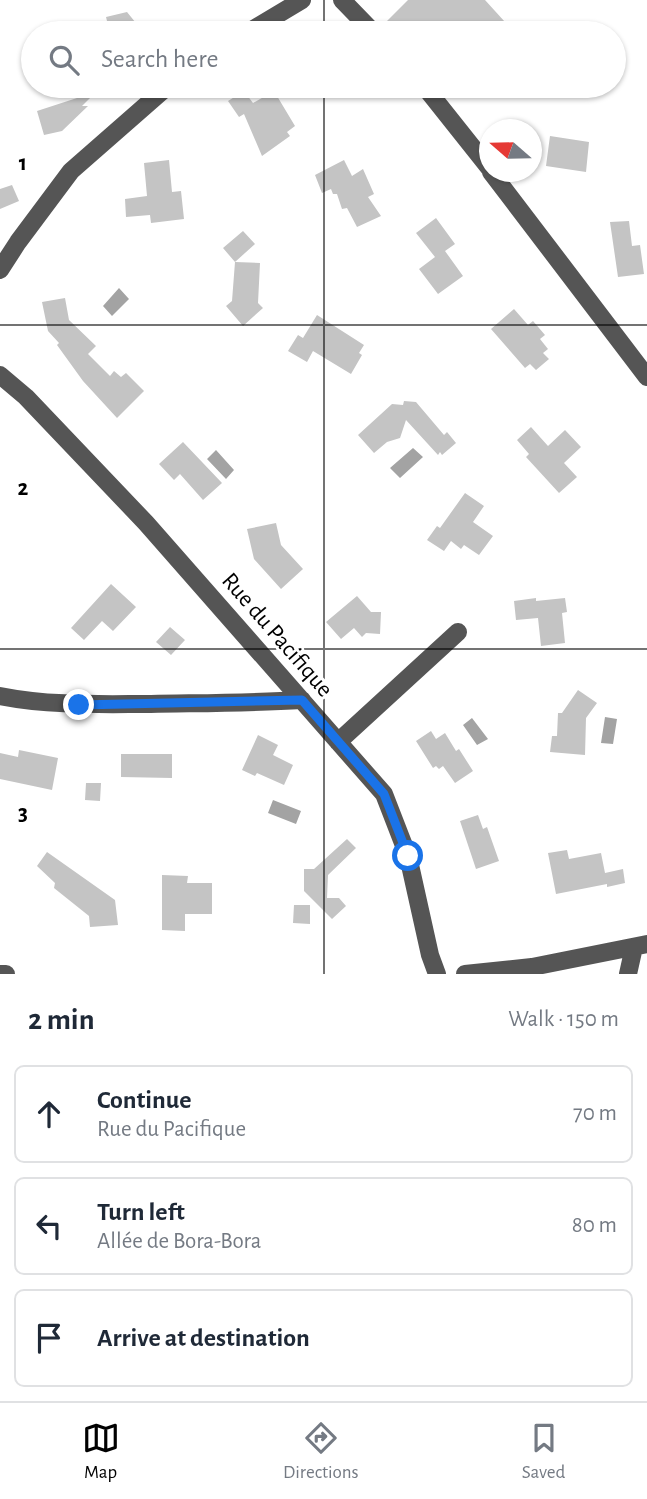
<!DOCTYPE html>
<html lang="en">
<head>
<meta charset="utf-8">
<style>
	body { margin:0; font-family:"Alegreya Sans",sans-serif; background:#f6f6f7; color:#1f2937 }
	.compass { position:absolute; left:479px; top:119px; width:63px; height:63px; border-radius:50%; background:#fff; box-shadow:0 2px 5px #0004; rotate:290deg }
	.stop { position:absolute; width:21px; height:21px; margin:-16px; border:5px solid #1a73e8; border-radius:50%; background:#fff }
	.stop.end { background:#1a73e8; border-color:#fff; box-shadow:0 2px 7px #0008 }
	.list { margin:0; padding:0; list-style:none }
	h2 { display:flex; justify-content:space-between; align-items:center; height:91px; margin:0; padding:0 28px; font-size:30px }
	h2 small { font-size:23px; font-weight:400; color:#747a83 }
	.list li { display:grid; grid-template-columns:46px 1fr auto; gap:21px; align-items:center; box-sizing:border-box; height:98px; margin:0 14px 14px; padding:0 14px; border:2px solid #e0e1e3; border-radius:10px }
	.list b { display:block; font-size:26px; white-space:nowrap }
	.list p { margin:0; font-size:23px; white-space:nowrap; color:#747a83 }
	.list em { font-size:23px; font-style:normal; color:#747a83 }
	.icon { flex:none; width:38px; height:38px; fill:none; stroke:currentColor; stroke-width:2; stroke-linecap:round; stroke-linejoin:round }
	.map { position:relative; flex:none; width:647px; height:974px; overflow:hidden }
	.search { position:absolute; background:#fff; box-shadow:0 2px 5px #0004; left:21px; right:21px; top:21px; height:77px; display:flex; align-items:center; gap:18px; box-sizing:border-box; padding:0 24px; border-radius:38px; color:#747a83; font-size:26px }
	.sheet { height:427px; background:#fff }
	nav { display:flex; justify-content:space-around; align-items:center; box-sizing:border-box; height:98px; border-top:2px solid #e0e1e3; background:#fff; font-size:19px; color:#747a83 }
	nav a { display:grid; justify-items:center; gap:4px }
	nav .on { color:#000 }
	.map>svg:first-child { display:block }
</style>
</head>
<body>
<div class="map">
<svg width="647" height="974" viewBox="0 0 647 974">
	<rect width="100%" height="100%" fill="#fff"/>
	<path fill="#a3a3a3" d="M 119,288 L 129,299 L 112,316 L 103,306 Z
		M 413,448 L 423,457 L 400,478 L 390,468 Z
		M 216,450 L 234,470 L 226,479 L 207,459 Z
		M 605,717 L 617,719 L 613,744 L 601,743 Z
		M 472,718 L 488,739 L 477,745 L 463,725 Z
		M 273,800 L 301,811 L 296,824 L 268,813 Z"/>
	<path fill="#c4c4c4" d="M 408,0 L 485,0 L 515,33 L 394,33 L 385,23 Z
		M 127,12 L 144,33 L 110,33 L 106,17 Z
		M 65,86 L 102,86 L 82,106 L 88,106 L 62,131 L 44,135 L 37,111 L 77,98 Z
		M 244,91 L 253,103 L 274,91 L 295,126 L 287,132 L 290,136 L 262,156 L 244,114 L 239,117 L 228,101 Z
		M 550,136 L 589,142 L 586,172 L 546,166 Z
		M 169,160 L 172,192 L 181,191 L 184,219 L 151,223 L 150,215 L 126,217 L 125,199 L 147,196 L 144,163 Z
		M 344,160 L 352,176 L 363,169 L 374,194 L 368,197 L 381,216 L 357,227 L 347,208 L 342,209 L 337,194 L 333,194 L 331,189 L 322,193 L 315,175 Z
		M 12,185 L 19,201 L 0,209 L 0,189 Z
		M 436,218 L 455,244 L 445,251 L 463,276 L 438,294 L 419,269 L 435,257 L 416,233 Z
		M 629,221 L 632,246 L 640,245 L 644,274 L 618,277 L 610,222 Z
		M 243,231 L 255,244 L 235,262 L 260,263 L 258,303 L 263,308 L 243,326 L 226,306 L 232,301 L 235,262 L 223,248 Z
		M 65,298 L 69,320 L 96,346 L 88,354 L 110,376 L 114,371 L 121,377 L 126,373 L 144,391 L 117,418 L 83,381 L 57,345 L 59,343 L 48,331 L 42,302 Z
		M 514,309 L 528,325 L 533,321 L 545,335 L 540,339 L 548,349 L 543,353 L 549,359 L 536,370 L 530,364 L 525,368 L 491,329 Z
		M 317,315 L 364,345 L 359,353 L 362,355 L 351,374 L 313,351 L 307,362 L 288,351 L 298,335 L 303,338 Z
		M 404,401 L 416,402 L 444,435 L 447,432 L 456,443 L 442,455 L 440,452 L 438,455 L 406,420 L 400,438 L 387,442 L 374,453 L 358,435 L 392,404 L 403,405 Z
		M 531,427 L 548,446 L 565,430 L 581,447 L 564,463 L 577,477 L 559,493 L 526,457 L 529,454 L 517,440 Z
		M 183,442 L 222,483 L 203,500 L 180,474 L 174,480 L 159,464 Z
		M 465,493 L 484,506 L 473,522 L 493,536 L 479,555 L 464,545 L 461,549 L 451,541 L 444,551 L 427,540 L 437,526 L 440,528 Z
		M 276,523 L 281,545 L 303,569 L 281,589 L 254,559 L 247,529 Z
		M 111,584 L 136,607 L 113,631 L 102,621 L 84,640 L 71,628 Z
		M 357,596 L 371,612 L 381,612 L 380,634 L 366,633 L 362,637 L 354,628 L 341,639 L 326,622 Z
		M 536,598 L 536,601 L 565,598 L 567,612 L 562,613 L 565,643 L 541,646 L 538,618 L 516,620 L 514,601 Z
		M 170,627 L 185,640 L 171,655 L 156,642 Z
		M 578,690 L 597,703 L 586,718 L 585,755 L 550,752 L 552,736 L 557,736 L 558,713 L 562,713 Z
		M 431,731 L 436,739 L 445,733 L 456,751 L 459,749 L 473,771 L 455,783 L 443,766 L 439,769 L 436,766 L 433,768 L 416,741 Z
		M 258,735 L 278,745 L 273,755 L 293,765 L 284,785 L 257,773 L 255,776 L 242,770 Z
		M 19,750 L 58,758 L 52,790 L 0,779 L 0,753 L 18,757 Z
		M 121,754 L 172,754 L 172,778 L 121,777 Z
		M 86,783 L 101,783 L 100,801 L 85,800 Z
		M 478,815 L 483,829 L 487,827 L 499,861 L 476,869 L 460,821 Z
		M 347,839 L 356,848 L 328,875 L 327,898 L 339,898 L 346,906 L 332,919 L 304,891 L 304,869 L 314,869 Z
		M 567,850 L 569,859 L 601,853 L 605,873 L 623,869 L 625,883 L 607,887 L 607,884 L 556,894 L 548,853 Z
		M 47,852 L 115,900 L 118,925 L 90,927 L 89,916 L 54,888 L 55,883 L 37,866 Z
		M 162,875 L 188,876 L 187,883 L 212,883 L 212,914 L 185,914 L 185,931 L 162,930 Z
		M 294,905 L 310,905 L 310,924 L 293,923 Z"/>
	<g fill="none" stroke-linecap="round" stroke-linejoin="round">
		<path stroke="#555" stroke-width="18" d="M 342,0 L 374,33
			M 247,33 L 302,0
			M 424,86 L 490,169
			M 491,172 L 647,377
			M 0,270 L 18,242 L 71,171 L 168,86
			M 0,375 L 26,397 L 146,523 L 384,794 L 408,856 L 430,955 L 437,974
			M 0,696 C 50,706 100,704 151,704 C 201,703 252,703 302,700
			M 338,742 L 458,632
			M 0,974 L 6,974
			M 465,974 L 532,967 L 647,944
			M 628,974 L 634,947"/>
	</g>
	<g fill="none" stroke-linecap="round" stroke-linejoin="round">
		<path stroke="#1a73e8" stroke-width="9" d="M 79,705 L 302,700 L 384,794 L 408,856"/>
	</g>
	<path fill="none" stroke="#000" stroke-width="2" stroke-opacity="0.55" d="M 324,0 L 324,33M 324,86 L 324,974M 0,325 L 647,325M 0,649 L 647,649"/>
	<g text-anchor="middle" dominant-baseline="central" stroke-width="6" stroke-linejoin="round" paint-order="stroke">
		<g font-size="24" fill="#000" stroke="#fff">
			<text transform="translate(277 635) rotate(49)">Rue du Pacifique</text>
		</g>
	</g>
	<g font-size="23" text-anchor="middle" font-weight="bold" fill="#000" stroke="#fff" stroke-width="6" stroke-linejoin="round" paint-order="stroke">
		<text x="23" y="170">1</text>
		<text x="23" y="495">2</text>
		<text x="23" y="820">3</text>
	</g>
</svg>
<svg class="compass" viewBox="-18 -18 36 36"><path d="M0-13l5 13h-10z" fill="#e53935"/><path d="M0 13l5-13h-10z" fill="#747a83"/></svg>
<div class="stop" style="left:408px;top:856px"></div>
<div class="stop end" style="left:79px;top:705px"></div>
<div class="search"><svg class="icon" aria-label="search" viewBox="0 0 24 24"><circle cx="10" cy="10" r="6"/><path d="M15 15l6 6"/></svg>Search here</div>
</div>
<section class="sheet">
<h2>2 min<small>Walk · 150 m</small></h2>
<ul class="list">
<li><svg class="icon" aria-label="ahead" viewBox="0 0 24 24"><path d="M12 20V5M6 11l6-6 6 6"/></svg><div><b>Continue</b><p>Rue du Pacifique</p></div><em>70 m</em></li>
<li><svg class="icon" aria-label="left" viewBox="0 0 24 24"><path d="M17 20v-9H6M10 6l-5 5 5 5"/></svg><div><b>Turn left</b><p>Allée de Bora-Bora</p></div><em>80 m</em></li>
<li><svg class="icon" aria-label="arrive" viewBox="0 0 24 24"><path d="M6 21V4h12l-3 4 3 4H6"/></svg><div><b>Arrive at destination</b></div></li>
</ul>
</section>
<nav>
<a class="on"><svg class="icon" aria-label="map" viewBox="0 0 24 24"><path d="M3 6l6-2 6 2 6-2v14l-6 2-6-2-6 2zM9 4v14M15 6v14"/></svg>Map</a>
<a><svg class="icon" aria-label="directions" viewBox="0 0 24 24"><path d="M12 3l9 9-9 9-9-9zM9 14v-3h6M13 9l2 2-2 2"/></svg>Directions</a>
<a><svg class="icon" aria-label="saved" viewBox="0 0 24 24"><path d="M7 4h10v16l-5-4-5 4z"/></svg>Saved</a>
</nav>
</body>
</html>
